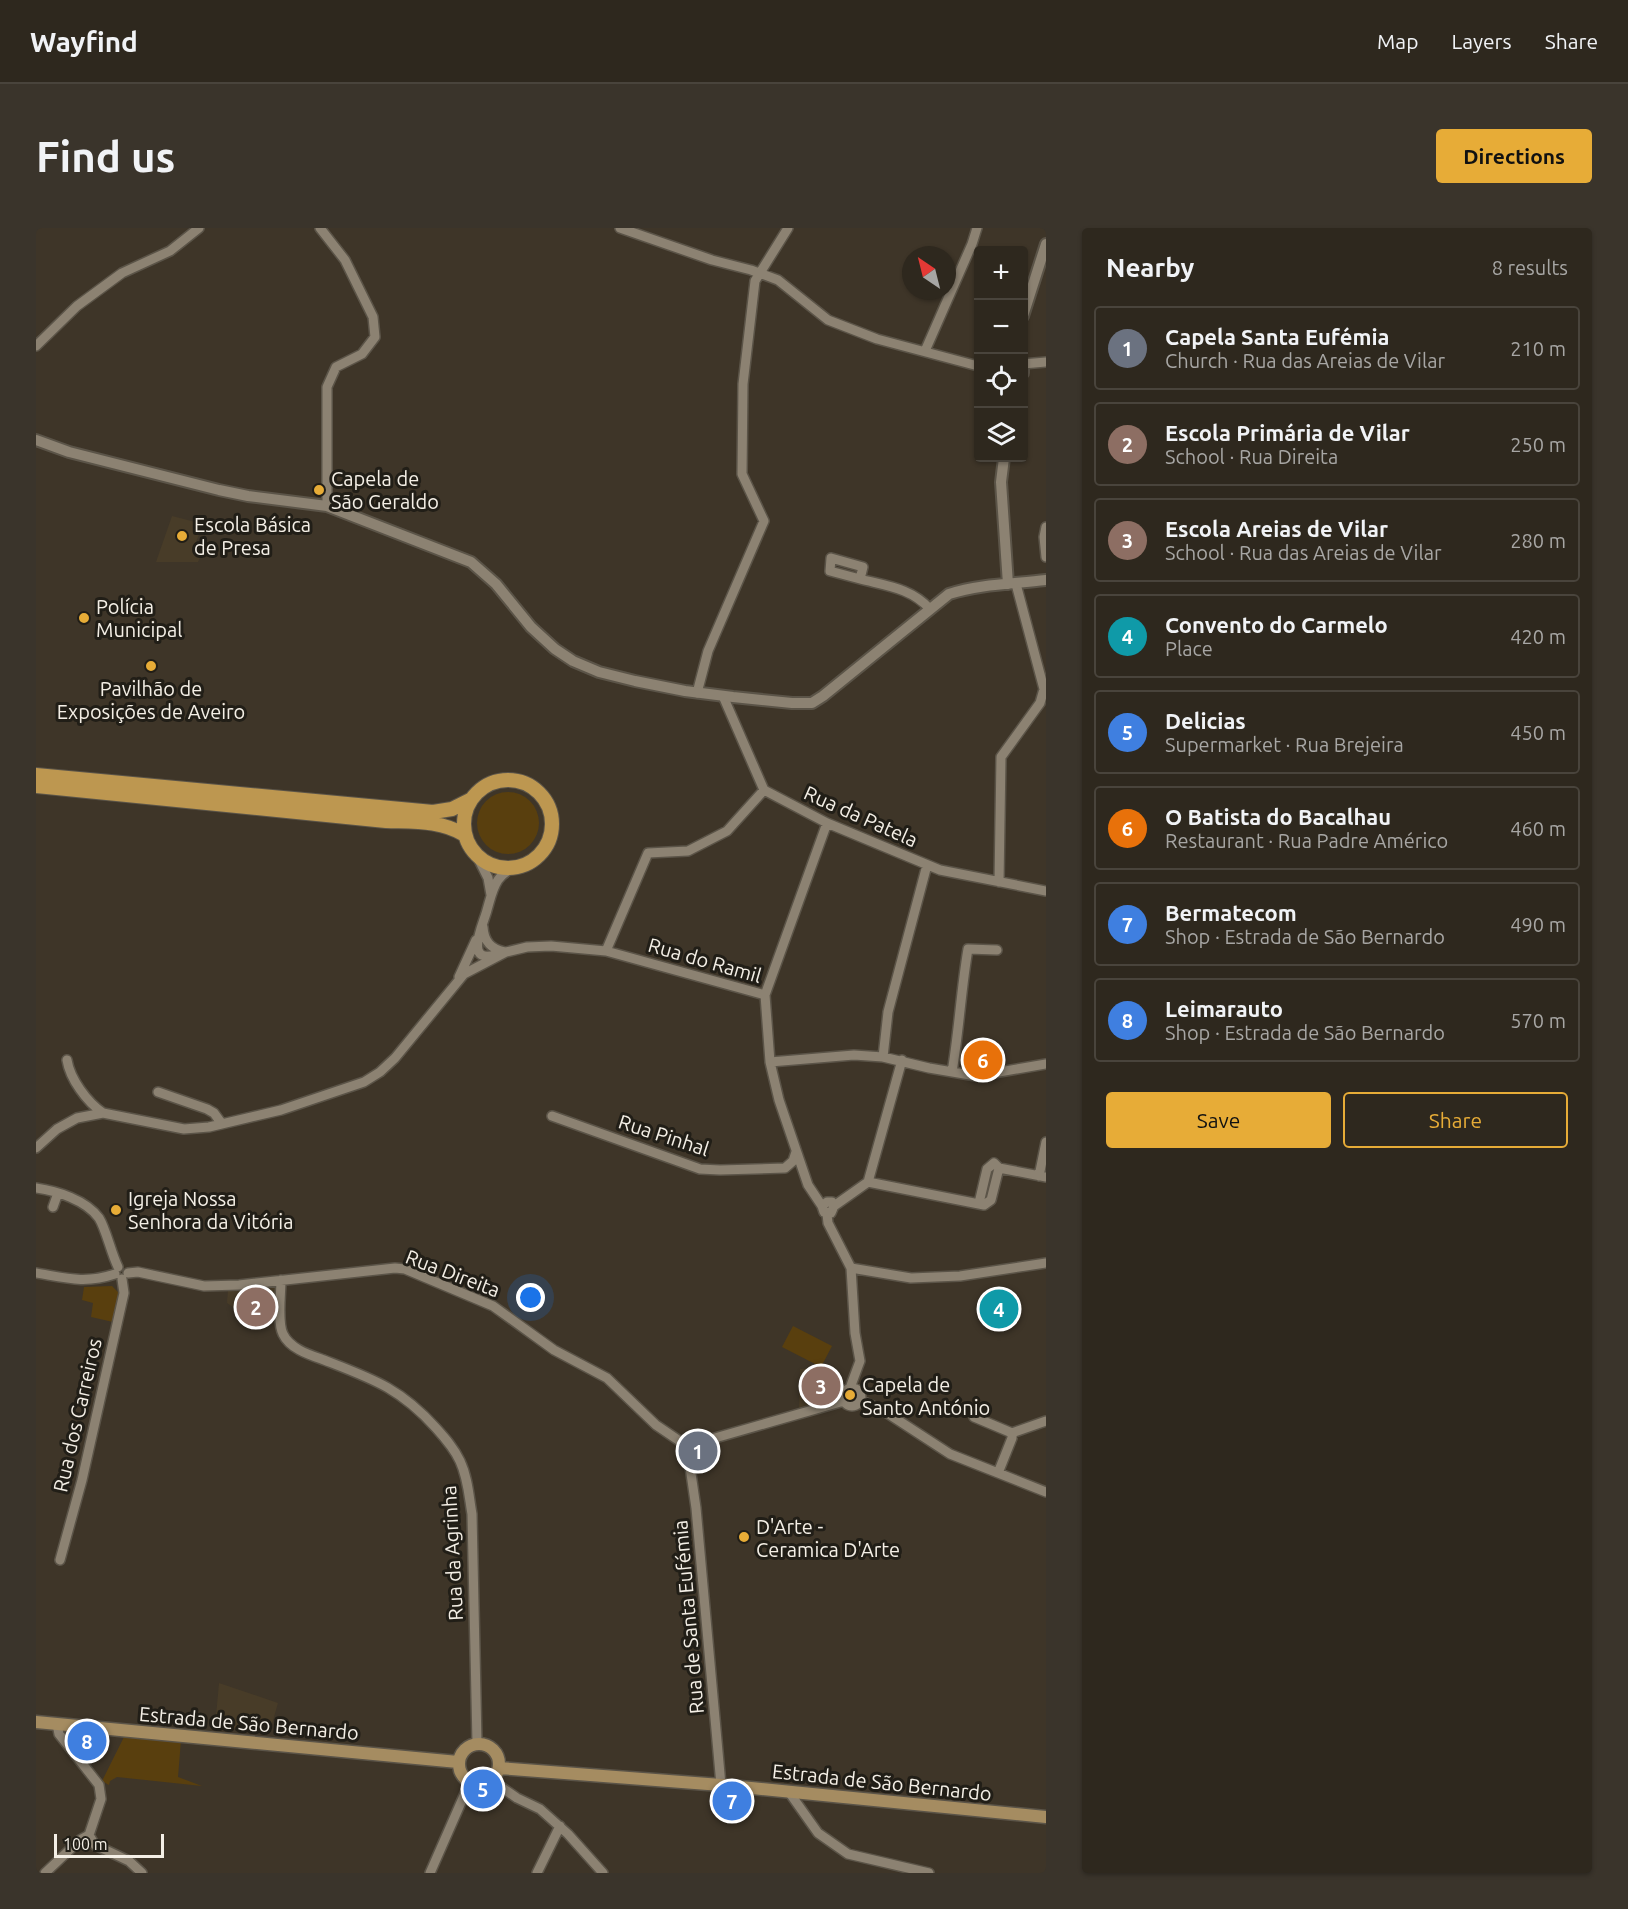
<!DOCTYPE html>
<html lang="en">
<head>
<meta charset="utf-8">
<style>
	body { margin:0; font-family:Ubuntu,sans-serif; background:#3a342b; color:#f1f3f6 }
	.controls { position:absolute; right:18px; top:18px; display:grid; overflow:hidden; border-radius:6px; box-shadow:0 2px 4px #0004 }
	.controls button { width:54px; height:54px; display:grid; place-items:center; padding:0; border:0; border-bottom:2px solid #49443c; background:#2e281e; color:#f1f3f6; font:30px sans-serif }
	.compass { position:absolute; left:866px; top:18px; width:54px; height:54px; border-radius:50%; background:#2e281e; box-shadow:0 2px 4px #0004; rotate:325deg }
	.scale { position:absolute; left:18px; bottom:15px; width:110px; box-sizing:border-box; padding-left:6px; border:3px solid #f4efe6; border-top:0; font-size:16px; line-height:21px; white-space:nowrap; color:#f4efe6; -webkit-text-stroke:4px #211e17; paint-order:stroke }
	.you { position:absolute; left:495px; top:1070px; width:21px; height:21px; margin:-15px; border:4px solid #fff; border-radius:50%; background:#1a73e8; box-shadow:0 0 0 9px #1a73e833 }
	.badge { display:grid; place-items:center; width:39px; height:39px; border-radius:50%; background:#e7ac37; color:#fff; font-size:20px; font-weight:700 }
	.pin { position:absolute; translate:-50% -50%; border:3px solid #fff; box-shadow:0 2px 6px #0006 }
	.list { margin:0; padding:0; list-style:none }
	h2 { display:flex; justify-content:space-between; align-items:center; height:78px; margin:0; padding:0 24px; font-size:26px }
	h2 small { font-size:20px; font-weight:400; color:#a7a6a4 }
	.list li { display:grid; grid-template-columns:39px 1fr auto; gap:18px; align-items:center; box-sizing:border-box; height:84px; margin:0 12px 12px; padding:0 12px; border:2px solid #49443c; border-radius:6px }
	.list b { display:block; font-size:22px; white-space:nowrap }
	.list p { margin:0; font-size:20px; white-space:nowrap; color:#a7a6a4 }
	.list em { font-size:20px; font-style:normal; color:#a7a6a4 }
	.actions { display:flex; gap:12px; padding:18px 24px }
	.actions a { flex:1; padding:14px 0; border:2px solid #e7ac37; border-radius:6px; text-align:center; font-size:21px; color:#e7ac37 }
	.actions .main { background:#e7ac37; color:#111 }
	.icon { flex:none; width:33px; height:33px; fill:none; stroke:currentColor; stroke-width:2; stroke-linecap:round; stroke-linejoin:round }
	.map { position:relative; flex:none; width:1010px; height:1645px; overflow:hidden; border-radius:6px }
	header { display:flex; align-items:center; gap:36px; box-sizing:border-box; height:84px; padding:0 30px; background:#2e281e; border-bottom:2px solid #49443c }
	header strong { font-size:28px }
	nav { display:flex; gap:33px; margin-inline-start:auto; font-size:21px }
	.intro { display:flex; align-items:center; justify-content:space-between; box-sizing:border-box; height:144px; padding:0 36px }
	h1 { margin:0; font-size:42px }
	.button { padding:15px 27px; border-radius:6px; background:#e7ac37; color:#111; font-size:21px; font-weight:700 }
	main { display:flex; gap:36px; padding:0 36px }
	aside { flex:1; background:#2e281e; border-radius:6px; box-shadow:0 2px 4px #0004 }
	.map>svg:first-child { display:block }
</style>
</head>
<body>
<header>
<strong>Wayfind</strong>
<nav><a>Map</a><a>Layers</a><a>Share</a></nav>
</header>
<div class="intro"><h1>Find us</h1><a class="button">Directions</a></div>
<main>
<div class="map">
<svg width="1010" height="1645" viewBox="0 0 1010 1645">
	<rect width="100%" height="100%" fill="#3e3528"/>
	<path fill="#483c28" d="M 136,288 L 167,296 L 158,319 L 167,323 L 162,334 L 120,334 Z
		M 241,1059 L 242,1083 L 227,1099 L 191,1075 L 192,1063 Z
		M 789,1139 L 801,1144 L 799,1148 L 806,1152 L 806,1163 L 796,1172 L 763,1181 L 764,1141 Z
		M 183,1455 L 242,1475 L 234,1503 L 179,1499 Z"/>
	<path fill="#593f0e" d="M441 595a31 31 0 1 1 62 0a31 31 0 1 1-62 0Z
		M 76,1058 L 83,1065 L 77,1094 L 55,1089 L 57,1075 L 46,1072 L 48,1059 Z
		M 757,1098 L 796,1118 L 785,1139 L 746,1119 Z
		M 88,1509 L 145,1512 L 142,1549 L 166,1558 L 81,1549 L 74,1553 L 73,1557 L 66,1553 Z"/>
	<g fill="none" stroke-linecap="round" stroke-linejoin="round">
		<defs>
			<path id="minor" d="M 284,0 L 309,32 L 337,89 L 339,109 L 326,126 L 300,139 L 291,159 L 291,278
				M 584,0 L 676,32 L 715,42 L 742,52 L 792,92 L 841,111 L 942,138
				M 0,118 L 41,78 L 86,45 L 134,23 L 163,0
				M 889,123 L 936,16 L 941,0
				M 987,136 L 1010,134
				M 1010,299 L 1008,309 L 1010,329
				M 795,330 L 827,339 L 824,351 L 794,343 Z
				M 824,351 C 851,358 875,360 894,381
				M 661,465 L 672,423 L 728,293 L 706,246 L 707,156 L 719,53 L 752,0
				M 687,468 L 728,562 L 791,595 L 904,642 L 1010,663
				M 441,628 L 452,650 L 455,667
				M 963,654 L 965,529 L 1004,475 L 1008,461 L 980,356
				M 447,699 C 448,714 455,721 469,724
				M 570,723 L 612,625 L 652,623 L 691,603 L 728,562
				M 459,727 C 427,736 448,695 451,682 C 454,672 456,661 462,652 C 466,646 471,643 477,640
				M 423,749 L 440,712
				M 729,767 L 791,595
				M 847,829 L 852,784 L 891,637
				M 31,832 C 34,851 51,874 67,885
				M 734,834 L 818,827 L 847,829 L 893,840 L 940,848 L 1010,836
				M 916,844 C 923,803 925,762 932,721 L 961,722
				M 122,864 L 171,881 L 178,885 L 186,896
				M 516,888 L 664,941 L 684,942 L 749,940 L 757,933 L 760,924
				M 0,920 L 21,901 L 41,890 L 67,885 L 148,901 L 173,899 L 245,882 L 328,854 L 344,844 L 359,830 L 428,746 L 470,724 L 491,719 L 515,718 L 570,723 L 729,767 L 734,834 L 743,872 L 772,957 L 786,978 L 788,984 L 795,985 L 798,978 L 796,974 L 791,974 L 786,978
				M 1003,948 L 1010,914
				M 832,954 L 948,977 L 955,972 L 963,940 L 1010,949
				M 0,960 C 21,963 50,972 63,990 C 70,1001 75,1025 82,1039
				M 943,975 L 951,941 L 958,935 L 963,940
				M 798,978 L 832,954 L 866,832
				M 17,979 L 22,965
				M 791,986 L 792,995 L 815,1040 L 819,1105 L 824,1133 L 814,1160
				M 815,1040 L 875,1050 L 924,1048 L 1010,1035
				M 0,1045 C 30,1050 49,1056 79,1046
				M 92,1045 L 102,1044 L 168,1058 L 203,1057 L 359,1040 L 369,1041 L 457,1078 L 518,1122 L 571,1150 L 620,1197 L 651,1218
				M 245,1052 C 245,1066 241,1094 247,1106 C 254,1121 274,1127 288,1132 C 337,1151 364,1160 400,1200 C 409,1210 418,1220 424,1233 C 432,1250 433,1269 436,1286 L 441,1515
				M807 1169a9 9 0 1 1 18 0a9 9 0 1 1-18 0Z
				M 824,1172 L 851,1185 L 914,1226 L 1010,1264
				M 938,1189 L 976,1205 L 1010,1193
				M 651,1218 L 660,1280 L 685,1557
				M 651,1218 L 808,1173
				M 962,1245 L 976,1210 L 976,1205
				M 24,1332 L 46,1252 L 88,1065 L 86,1051
				M 21,1496 L 23,1506 L 63,1557 L 65,1571 L 53,1607 L 59,1617 L 93,1633 L 106,1645
				M 455,1552 L 481,1570 L 504,1581 L 532,1606 L 567,1645
				M 753,1564 L 782,1605 L 812,1626 L 893,1645
				M 9,1645 L 44,1612 L 53,1607
				M 394,1645 L 434,1554
				M 501,1645 L 524,1598"/>
			<path id="tertiary" d="M 987,88 L 1010,16
				M 987,137 L 987,145
				M 0,212 L 33,224 L 183,262 L 212,268 L 291,278 L 435,334 L 460,356 L 495,399 L 519,421 L 537,433 L 563,444 L 599,453 L 649,463 L 697,469 L 756,475 L 776,475 L 787,468 L 913,366 C 944,356 978,356 1010,352
				M 968,230 L 965,254 L 972,356"/>
			<path id="secondary" d="M 0,1494 L 422,1534
				M423 1536a20 20 0 1 1 40 0a20 20 0 1 1-40 0Z
				M 463,1540 L 685,1557 L 1010,1589"/>
			<path id="primary" d="M 0,547 L 397,584 L 416,581 L 434,572
				M428 596a44 44 0 1 1 88 0a44 44 0 1 1-88 0Z
				M 0,558 L 350,593 C 378,594 405,592 429,607"/>
		</defs>
		<use href="#minor" stroke="#5b5448" stroke-width="12"/>
		<use href="#tertiary" stroke="#5b5448" stroke-width="14"/>
		<use href="#secondary" stroke="#5b5448" stroke-width="15"/>
		<use href="#primary" stroke="#5b5448" stroke-width="16"/>
		<use href="#minor" stroke="#8c8272" stroke-width="9"/>
		<use href="#tertiary" stroke="#8c8272" stroke-width="10"/>
		<use href="#secondary" stroke="#a58c61" stroke-width="12"/>
		<use href="#primary" stroke="#bd9750" stroke-width="14"/>
	</g>
	<g fill="#e7ac37" stroke="#211e17" stroke-width="2">
		<circle cx="283" cy="262" r="6"/>
		<circle cx="146" cy="308" r="6"/>
		<circle cx="48" cy="390" r="6"/>
		<circle cx="115" cy="438" r="6"/>
		<circle cx="80" cy="982" r="6"/>
		<circle cx="814" cy="1167" r="6"/>
		<circle cx="708" cy="1309" r="6"/>
	</g>
	<g text-anchor="middle" dominant-baseline="central" stroke-width="6" stroke-linejoin="round" paint-order="stroke">
		<g font-size="20" fill="#f4efe6" stroke="#211e17" text-anchor="start">
			<text x="295" y="250">Capela de<tspan x="295" dy="23">São Geraldo</tspan></text>
			<text x="158" y="296">Escola Básica<tspan x="158" dy="23">de Presa</tspan></text>
			<text x="60" y="378">Polícia<tspan x="60" dy="23">Municipal</tspan></text>
			<text x="115" y="460" text-anchor="middle">Pavilhão de<tspan x="115" dy="23">Exposições de Aveiro</tspan></text>
			<text x="92" y="970">Igreja Nossa<tspan x="92" dy="23">Senhora da Vitória</tspan></text>
			<text x="826" y="1156">Capela de<tspan x="826" dy="23">Santo António</tspan></text>
			<text x="720" y="1298">D'Arte -<tspan x="720" dy="23">Ceramica D'Arte</tspan></text>
		</g>
		<g font-size="20" fill="#f4efe6" stroke="#211e17">
			<text transform="translate(825 588) rotate(24)">Rua da Patela</text>
			<text transform="translate(669 732) rotate(16)">Rua do Ramil</text>
			<text transform="translate(628 907) rotate(18)">Rua Pinhal</text>
			<text transform="translate(417 1045) rotate(21)">Rua Direita</text>
			<text transform="translate(41 1187) rotate(-77)">Rua dos Carreiros</text>
			<text transform="translate(416 1325) rotate(-93)">Rua da Agrinha</text>
			<text transform="translate(652 1389) rotate(-95)">Rua de Santa Eufémia</text>
			<text transform="translate(213 1495) rotate(5)">Estrada de São Bernardo</text>
			<text transform="translate(846 1554) rotate(6)">Estrada de São Bernardo</text>
		</g>
	</g>
</svg>
<div class="controls">
<button>+</button>
<button>−</button>
<button><svg class="icon" aria-label="locate" viewBox="0 0 24 24"><circle cx="12" cy="12" r="6"/><path d="M12 2v4M12 18v4M2 12h4M18 12h4"/></svg></button>
<button><svg class="icon" aria-label="layers" viewBox="0 0 24 24"><path d="M12 4l9 5-9 5-9-5zM3 14l9 5 9-5"/></svg></button>
</div>
<svg class="compass" viewBox="-18 -18 36 36"><path d="M0-13l5 13h-10z" fill="#e53935"/><path d="M0 13l5-13h-10z" fill="#a7a6a4"/></svg>
<div class="scale">100 m</div>
<div class="you"></div>
<div class="pin badge" style="left:662px;top:1223px;background:#6b7280">1</div>
<div class="pin badge" style="left:220px;top:1079px;background:#8d6e63">2</div>
<div class="pin badge" style="left:785px;top:1158px;background:#8d6e63">3</div>
<div class="pin badge" style="left:963px;top:1081px;background:#0f9aa8">4</div>
<div class="pin badge" style="left:447px;top:1561px;background:#3f7fe0">5</div>
<div class="pin badge" style="left:947px;top:832px;background:#e8710a">6</div>
<div class="pin badge" style="left:696px;top:1573px;background:#3f7fe0">7</div>
<div class="pin badge" style="left:51px;top:1513px;background:#3f7fe0">8</div>
</div>
<aside>
<h2>Nearby<small>8 results</small></h2>
<ul class="list">
<li><span class="badge" style="background:#6b7280">1</span><div><b>Capela Santa Eufémia</b><p>Church · Rua das Areias de Vilar</p></div><em>210 m</em></li>
<li><span class="badge" style="background:#8d6e63">2</span><div><b>Escola Primária de Vilar</b><p>School · Rua Direita</p></div><em>250 m</em></li>
<li><span class="badge" style="background:#8d6e63">3</span><div><b>Escola Areias de Vilar</b><p>School · Rua das Areias de Vilar</p></div><em>280 m</em></li>
<li><span class="badge" style="background:#0f9aa8">4</span><div><b>Convento do Carmelo</b><p>Place</p></div><em>420 m</em></li>
<li><span class="badge" style="background:#3f7fe0">5</span><div><b>Delicias</b><p>Supermarket · Rua Brejeira</p></div><em>450 m</em></li>
<li><span class="badge" style="background:#e8710a">6</span><div><b>O Batista do Bacalhau</b><p>Restaurant · Rua Padre Américo</p></div><em>460 m</em></li>
<li><span class="badge" style="background:#3f7fe0">7</span><div><b>Bermatecom</b><p>Shop · Estrada de São Bernardo</p></div><em>490 m</em></li>
<li><span class="badge" style="background:#3f7fe0">8</span><div><b>Leimarauto</b><p>Shop · Estrada de São Bernardo</p></div><em>570 m</em></li>
</ul>
<div class="actions"><a class="main">Save</a><a>Share</a></div>
</aside>
</main>
</body>
</html>
